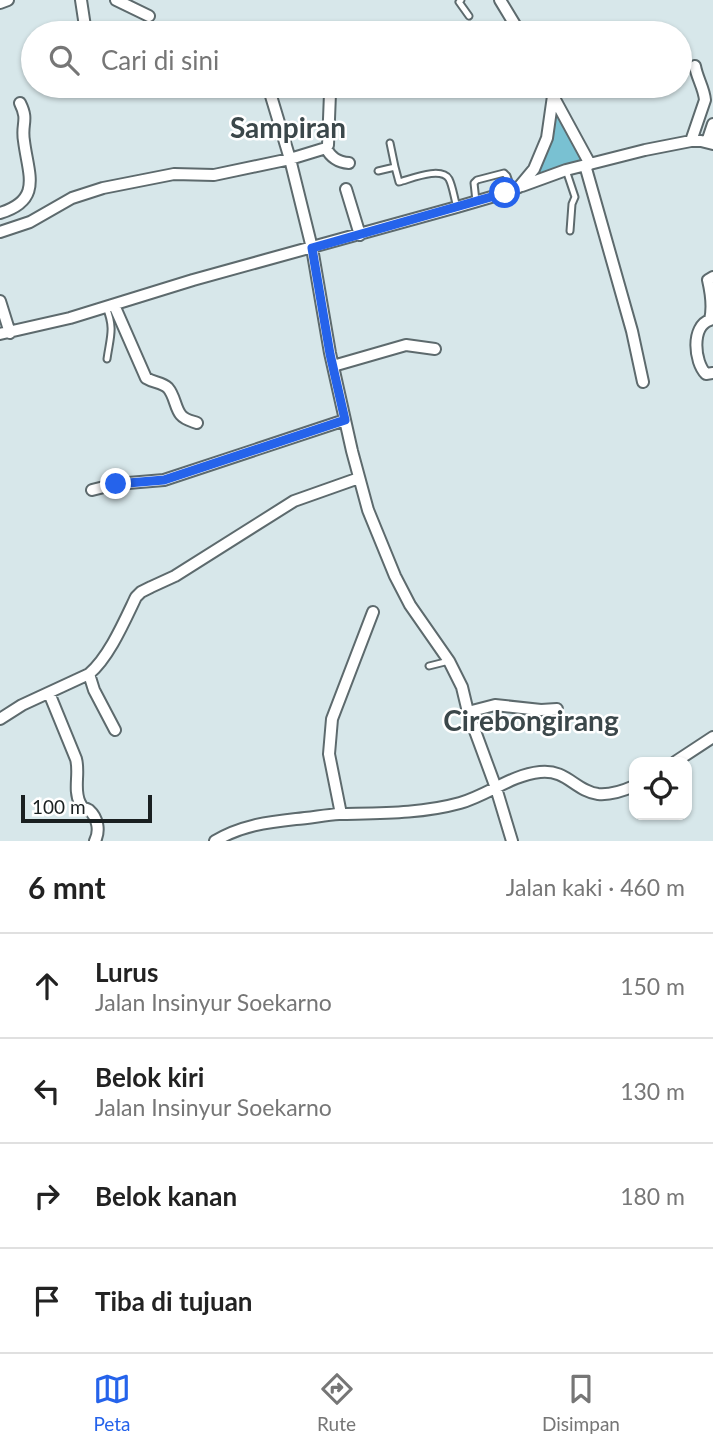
<!DOCTYPE html>
<html lang="id">
<head>
<meta charset="utf-8">
<style>
	body { margin:0; font-family:Lato,sans-serif; background:#f2f2f2; color:#222 }
	.controls { position:absolute; right:21px; bottom:21px; display:grid; overflow:hidden; border-radius:14px; box-shadow:0 2px 5px #0004 }
	.controls button { width:63px; height:63px; display:grid; place-items:center; padding:0; border:0; border-bottom:2px solid #e0e0e0; background:#fff; color:#222; font:35px sans-serif }
	.scale { position:absolute; left:21px; bottom:18px; width:131px; box-sizing:border-box; padding-left:7px; border:4px solid #1a2021; border-top:0; font-size:19px; line-height:24px; white-space:nowrap; color:#1a2021; -webkit-text-stroke:5px #fff; paint-order:stroke }
	.stop { position:absolute; width:21px; height:21px; margin:-16px; border:5px solid #2563eb; border-radius:50%; background:#fff }
	.stop.end { background:#2563eb; border-color:#fff; box-shadow:0 2px 7px #0008 }
	.list { margin:0; padding:0; list-style:none }
	h2 { display:flex; justify-content:space-between; align-items:center; height:91px; margin:0; padding:0 28px; font-size:30px }
	h2 small { font-size:23px; font-weight:400; color:#767676 }
	.list li { display:grid; grid-template-columns:46px 1fr auto; gap:21px; align-items:center; box-sizing:border-box; height:105px; padding:0 28px; border-top:2px solid #e0e0e0 }
	.list b { display:block; font-size:26px; white-space:nowrap }
	.list p { margin:0; font-size:23px; white-space:nowrap; color:#767676 }
	.list em { font-size:23px; font-style:normal; color:#767676 }
	.icon { flex:none; width:38px; height:38px; fill:none; stroke:currentColor; stroke-width:2; stroke-linecap:round; stroke-linejoin:round }
	.map { position:relative; flex:none; width:713px; height:841px; overflow:hidden }
	.search { position:absolute; background:#fff; box-shadow:0 2px 5px #0004; left:21px; right:21px; top:21px; height:77px; display:flex; align-items:center; gap:18px; box-sizing:border-box; padding:0 24px; border-radius:38px; color:#767676; font-size:26px }
	.sheet { height:511px; background:#fff }
	nav { display:flex; justify-content:space-around; align-items:center; box-sizing:border-box; height:98px; border-top:2px solid #e0e0e0; background:#fff; font-size:19px; color:#767676 }
	nav a { display:grid; justify-items:center; gap:4px }
	nav .on { color:#2563eb }
	.map>svg:first-child { display:block }
</style>
</head>
<body>
<div class="map">
<svg width="713" height="841" viewBox="0 0 713 841">
	<rect width="100%" height="100%" fill="#d7e7ea"/>
	<path fill="#79c1d2" d="M 556,111 L 582,157 L 579,161 L 540,173 L 538,171 Z"/>
	<g fill="none" stroke-linecap="round" stroke-linejoin="round">
		<defs>
			<path id="lane" d="M 461,0 L 459,2 L 469,16
				M 390,143 L 395,167
				M 566,170 L 575,197 L 572,204 L 570,231
				M 378,171 L 395,167 L 399,182 C 411,179 441,166 449,179 C 453,187 454,198 457,207
				M 476,201 L 474,183 L 477,180 L 504,173 L 507,176 L 512,190
				M 106,307 C 115,329 110,337 107,359
				M 429,666 L 449,661"/>
			<path id="street" d="M 81,0 L 86,33
				M 116,0 L 149,16
				M 500,0 L 520,33
				M 0,3 L 8,0
				M 268,86 L 290,159 L 312,248 L 330,353 L 352,451 L 368,510 L 395,576 L 410,605 L 449,661 L 462,687 L 468,712 L 496,788 L 512,841
				M 553,96 L 590,164
				M 691,141 L 705,100 C 704,88 697,78 695,66
				M 707,142 L 713,124
				M 326,148 C 331,158 338,162 349,163
				M 585,165 L 632,331 L 643,382
				M 522,186 L 566,170 L 645,150 L 691,141 L 701,141 L 713,144
				M 346,189 L 360,235
				M 0,213 C 43,200 28,174 24,141 C 21,123 29,121 20,103
				M 0,232 L 30,222 L 72,198 L 103,188 L 174,174 L 214,175 L 290,159 L 326,148 L 328,145 L 330,93
				M 713,277 L 708,280 C 711,293 713,308 710,320 C 691,326 694,362 706,374 L 713,373
				M 0,301 L 10,333
				M 114,305 L 146,378 C 154,383 162,382 168,388 C 175,396 175,408 181,415 C 185,420 192,421 197,423
				M 0,334 L 70,318 L 193,280 L 457,207 L 505,193 L 519,187 L 534,169 L 547,138 L 553,96 L 548,86
				M 333,366 L 406,345 L 435,349
				M 92,490 L 116,484 L 164,480 L 345,420
				M 89,674 L 94,690 L 115,730
				M 49,693 L 76,759 C 80,773 73,790 80,803 C 84,811 83,806 89,810 C 98,818 100,831 95,841
				M 468,712 L 495,705 L 541,710 L 557,709
				M 0,719 L 22,705 L 89,674 C 109,657 124,622 136,597 L 141,592 L 151,587 L 175,576 L 294,501 L 359,478
				M 675,762 L 713,737
				M 341,814 L 329,754 L 332,719 L 373,612
				M 215,841 C 240,826 267,822 296,819 C 310,818 325,815 339,814 C 380,813 420,814 460,803 C 488,795 511,775 540,772 C 567,769 575,791 598,794 C 610,795 623,791 634,786"/>
		</defs>
		<use href="#lane" stroke="#5d6a6d" stroke-width="9"/>
		<use href="#street" stroke="#5d6a6d" stroke-width="14"/>
		<use href="#lane" stroke="#fff" stroke-width="5"/>
		<use href="#street" stroke="#fff" stroke-width="10"/>
	</g>
	<g fill="none" stroke-linecap="round" stroke-linejoin="round">
		<path stroke="#2563eb" stroke-width="9" d="M 116,484 L 164,480 L 345,420 L 330,354 L 312,248 L 505,193"/>
	</g>
	<g text-anchor="middle" dominant-baseline="central" stroke-width="5" stroke-linejoin="round" paint-order="stroke">
		<g font-size="28" font-weight="bold" fill="#3b474a" stroke="#fff">
			<text x="288" y="127">Sampiran</text>
			<text x="531" y="720">Cirebongirang</text>
		</g>
	</g>
</svg>
<div class="controls">
<button><svg class="icon" aria-label="locate" viewBox="0 0 24 24"><circle cx="12" cy="12" r="6"/><path d="M12 2v4M12 18v4M2 12h4M18 12h4"/></svg></button>
</div>
<div class="scale">100 m</div>
<div class="stop" style="left:505px;top:193px"></div>
<div class="stop end" style="left:116px;top:484px"></div>
<div class="search"><svg class="icon" aria-label="search" viewBox="0 0 24 24"><circle cx="10" cy="10" r="6"/><path d="M15 15l6 6"/></svg>Cari di sini</div>
</div>
<section class="sheet">
<h2>6 mnt<small>Jalan kaki · 460 m</small></h2>
<ul class="list">
<li><svg class="icon" aria-label="ahead" viewBox="0 0 24 24"><path d="M12 20V5M6 11l6-6 6 6"/></svg><div><b>Lurus</b><p>Jalan Insinyur Soekarno</p></div><em>150 m</em></li>
<li><svg class="icon" aria-label="left" viewBox="0 0 24 24"><path d="M17 20v-9H6M10 6l-5 5 5 5"/></svg><div><b>Belok kiri</b><p>Jalan Insinyur Soekarno</p></div><em>130 m</em></li>
<li><svg class="icon" aria-label="right" viewBox="0 0 24 24"><path d="M7 20v-9h11M14 6l5 5-5 5"/></svg><div><b>Belok kanan</b></div><em>180 m</em></li>
<li><svg class="icon" aria-label="arrive" viewBox="0 0 24 24"><path d="M6 21V4h12l-3 4 3 4H6"/></svg><div><b>Tiba di tujuan</b></div></li>
</ul>
</section>
<nav>
<a class="on"><svg class="icon" aria-label="map" viewBox="0 0 24 24"><path d="M3 6l6-2 6 2 6-2v14l-6 2-6-2-6 2zM9 4v14M15 6v14"/></svg>Peta</a>
<a><svg class="icon" aria-label="directions" viewBox="0 0 24 24"><path d="M12 3l9 9-9 9-9-9zM9 14v-3h6M13 9l2 2-2 2"/></svg>Rute</a>
<a><svg class="icon" aria-label="saved" viewBox="0 0 24 24"><path d="M7 4h10v16l-5-4-5 4z"/></svg>Disimpan</a>
</nav>
</body>
</html>
